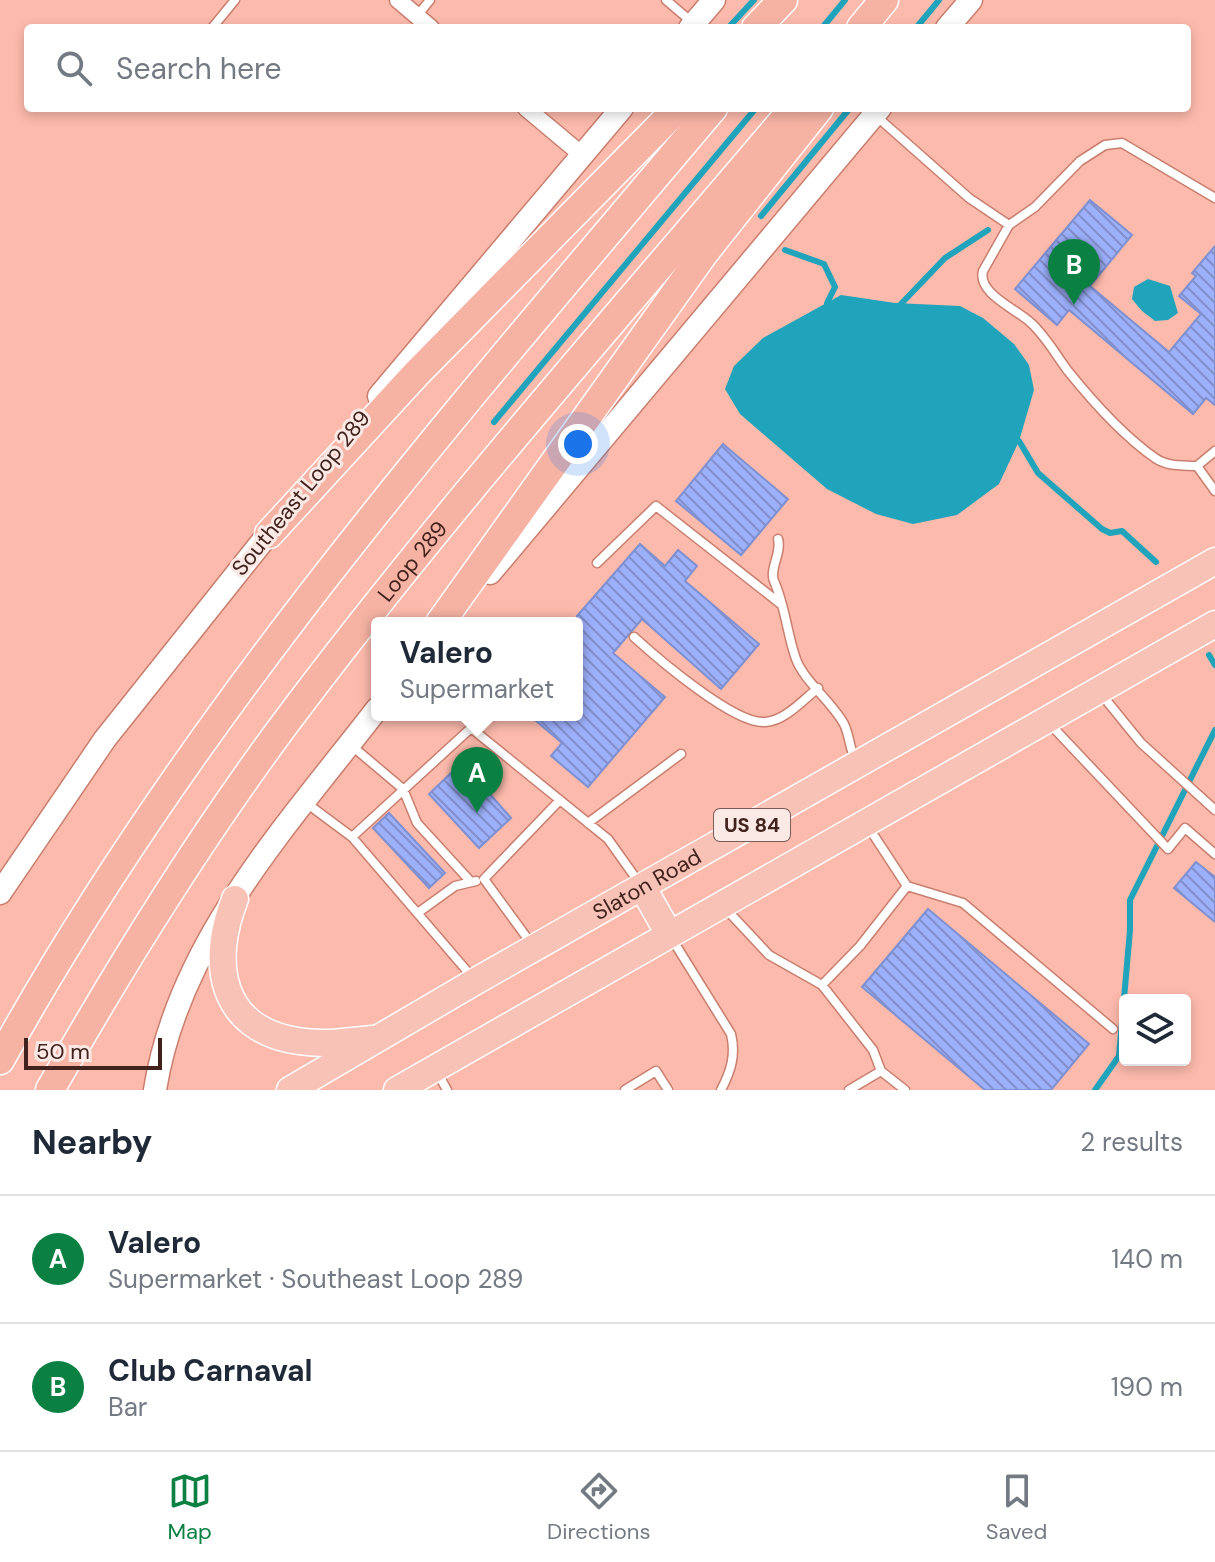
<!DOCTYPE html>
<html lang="en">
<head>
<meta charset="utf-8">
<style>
	body { margin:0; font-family:"DM Sans",sans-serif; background:#f2f2f3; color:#1f2937 }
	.controls { position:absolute; right:24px; bottom:24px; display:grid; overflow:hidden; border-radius:8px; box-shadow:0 4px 12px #0003 }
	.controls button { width:72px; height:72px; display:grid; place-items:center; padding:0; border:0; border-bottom:2px solid #e0e1e3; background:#fff; color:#1f2937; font:40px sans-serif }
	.scale { position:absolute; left:24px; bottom:20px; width:138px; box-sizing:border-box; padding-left:8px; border:4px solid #41221c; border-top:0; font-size:22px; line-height:28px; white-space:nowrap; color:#41221c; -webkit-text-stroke:6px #fae9e5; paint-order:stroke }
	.you { position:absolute; left:578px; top:444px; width:28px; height:28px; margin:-20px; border:6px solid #fff; border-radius:50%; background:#1a73e8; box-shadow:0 0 0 12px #1a73e833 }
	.badge { display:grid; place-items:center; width:52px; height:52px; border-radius:50%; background:#0b8043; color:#fff; font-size:26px; font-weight:700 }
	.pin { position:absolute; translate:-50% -66px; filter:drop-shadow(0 2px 4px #0008) }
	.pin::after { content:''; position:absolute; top:42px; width:28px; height:24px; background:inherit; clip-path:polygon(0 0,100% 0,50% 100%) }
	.popup { position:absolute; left:371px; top:617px; width:212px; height:104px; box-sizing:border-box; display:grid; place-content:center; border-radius:8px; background:#fff; filter:drop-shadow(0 2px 6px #0005); font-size:26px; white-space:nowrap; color:#747a83 }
	.popup b { font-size:30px; color:#1f2937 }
	.popup::after { content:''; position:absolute; left:50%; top:100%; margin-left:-16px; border:16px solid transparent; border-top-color:#fff }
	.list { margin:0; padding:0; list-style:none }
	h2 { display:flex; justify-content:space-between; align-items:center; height:104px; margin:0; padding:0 32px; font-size:34px }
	h2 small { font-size:26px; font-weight:400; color:#747a83 }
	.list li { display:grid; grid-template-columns:52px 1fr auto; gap:24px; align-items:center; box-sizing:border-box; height:128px; padding:0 32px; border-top:2px solid #e0e1e3 }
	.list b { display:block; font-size:30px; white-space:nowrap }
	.list p { margin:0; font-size:26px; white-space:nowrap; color:#747a83 }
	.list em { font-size:26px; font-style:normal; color:#747a83 }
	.icon { flex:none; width:44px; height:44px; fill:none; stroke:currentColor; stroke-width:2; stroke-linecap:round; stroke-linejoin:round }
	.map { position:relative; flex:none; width:1215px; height:1090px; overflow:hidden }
	.search { position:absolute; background:#fff; box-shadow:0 4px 12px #0003; left:24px; right:24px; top:24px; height:88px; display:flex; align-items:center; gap:20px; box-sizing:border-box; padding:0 28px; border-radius:8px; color:#747a83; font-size:30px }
	.sheet { height:360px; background:#fff }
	nav { display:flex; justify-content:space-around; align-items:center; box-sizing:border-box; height:112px; border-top:2px solid #e0e1e3; background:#fff; font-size:22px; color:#747a83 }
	nav a { display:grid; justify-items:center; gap:4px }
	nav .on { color:#0b8043 }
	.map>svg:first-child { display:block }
</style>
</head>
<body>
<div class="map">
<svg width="1215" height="1090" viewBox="0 0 1215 1090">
	<defs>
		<pattern id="building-back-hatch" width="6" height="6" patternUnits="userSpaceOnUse" patternTransform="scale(2)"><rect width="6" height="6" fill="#9db0fb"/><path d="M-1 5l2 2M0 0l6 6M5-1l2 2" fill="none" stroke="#828fca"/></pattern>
	</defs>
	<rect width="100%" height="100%" fill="#fcbaac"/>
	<path fill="#1fa4bb" d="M 1148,279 L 1170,286 L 1178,313 L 1168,320 L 1155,321 L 1142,311 L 1132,299 L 1134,287 Z
		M 841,295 L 895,303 L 960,306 L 983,318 L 1014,344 L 1029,365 L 1034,390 L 1019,441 L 999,484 L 957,515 L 913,524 L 876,514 L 827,489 L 740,414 L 725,389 L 734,366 L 763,338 Z"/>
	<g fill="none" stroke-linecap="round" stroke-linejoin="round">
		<path stroke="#1fa4bb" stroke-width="6" d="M 728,28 L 754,0
			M 822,28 L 845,0
			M 916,28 L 939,0
			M 761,216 L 850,108
			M 785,250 L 824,264 L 835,287 L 827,303
			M 901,304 L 945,258 L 988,230
			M 494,422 L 756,108
			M 1019,441 L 1038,473 L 1102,529 L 1110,533 L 1122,531 L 1156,562
			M 1209,655 L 1215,665
			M 1095,1090 L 1119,1056 L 1130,930 L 1130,900 L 1215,730"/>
	</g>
	<path fill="url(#building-back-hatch)" stroke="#7f90d1" stroke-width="2" d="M 1090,200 L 1132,235 L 1090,286 L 1169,352 L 1201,314 L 1179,296 L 1196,276 L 1192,273 L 1215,246 L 1215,405 L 1206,398 L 1193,414 L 1069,310 L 1057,325 L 1015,289 Z
		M 723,444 L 788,499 L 741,555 L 676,501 Z
		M 640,544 L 665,566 L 678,550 L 697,566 L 685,581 L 759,644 L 721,689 L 642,619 L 613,653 L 665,697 L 588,787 L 551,756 L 562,743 L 529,715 L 577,715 L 577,616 Z
		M 453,771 L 481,801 L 489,793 L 511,818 L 479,848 L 429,794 Z
		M 389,813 L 445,873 L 429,888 L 373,828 Z
		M 1196,862 L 1215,877 L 1215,922 L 1174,888 Z
		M 928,909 L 1089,1044 L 1051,1090 L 985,1090 L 862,987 Z"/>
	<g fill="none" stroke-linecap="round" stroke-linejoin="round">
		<defs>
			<path id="service" d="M 666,0 L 693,23
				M 417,16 L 430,0
				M 212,28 L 235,0
				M 875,115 L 969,198 L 1009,225
				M 1215,198 L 1122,143 L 1105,145 L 1080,161 L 1035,207 L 1009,225 L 983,271 C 977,293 1016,309 1030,322 C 1045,335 1056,355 1068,371 C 1093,402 1122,435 1155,458 C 1168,467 1182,465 1197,466 L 1215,451
				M 1197,466 L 1215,491
				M 778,539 C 782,553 769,569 774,581 C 785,605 787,634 796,659 C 804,681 832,702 844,724 C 850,736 849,749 856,760
				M 597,563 L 656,506 L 782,605
				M 634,637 C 657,658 735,725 765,722 C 785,721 804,699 818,688
				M 1102,695 L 1141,743 L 1215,810
				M 1048,722 L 1168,849 L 1185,828 L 1215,854
				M 352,746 L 403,789 L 417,823 L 471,882
				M 305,802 L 352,837
				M 588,823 L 681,754
				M 907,886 L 963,903 L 1113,1029
				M 725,908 L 769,955 L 822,985 L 860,946 L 907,886 L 869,828
				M 419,912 L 455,886 L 476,881
				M 672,939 L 731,1034 C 736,1055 731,1071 721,1090
				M 533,946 L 484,879 L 560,800
				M 473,978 L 352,837 L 471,728 L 608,839 L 640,884
				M 822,985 L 873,1050 L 881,1071 L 905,1090
				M 437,1072 L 447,1090
				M 625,1090 L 656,1071 L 668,1090
				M 849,1090 L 881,1071"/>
			<path id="minor" d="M 398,0 L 431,28
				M 526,108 L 582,155"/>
			<path id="secondary" d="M 690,28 L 714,0
				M 947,28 L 971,0
				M 379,396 L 622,108
				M 490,573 L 880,108
				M 0,893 L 105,739 L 277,523
				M 155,1090 C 178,942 289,823 377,709"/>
			<g id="trunk">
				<path d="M 643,888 L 669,934"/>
				<path d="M 235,899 C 210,962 219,1029 298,1041 C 322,1045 347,1042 372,1039"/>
				<path id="s1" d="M 290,1090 L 476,981 L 1215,561"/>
				<path d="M 397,1090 L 1215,624"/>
			</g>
			<g id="motorway">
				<path d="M 756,28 L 783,0"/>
				<path d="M 861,28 L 884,0"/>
				<path d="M 269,534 L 417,373 L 678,108"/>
				<path d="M 440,623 L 704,253 L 819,108"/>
				<path d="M 0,1060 C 192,712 458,411 713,108"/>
				<path id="s2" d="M 50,1090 C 121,965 198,841 284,725 C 444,511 622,312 794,108"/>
			</g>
		</defs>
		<use href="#service" stroke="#ca7e6d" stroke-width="11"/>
		<use href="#minor" stroke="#ca7e6d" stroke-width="19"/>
		<use href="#secondary" stroke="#ca7e6d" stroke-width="25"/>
		<use href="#trunk" stroke="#fff" stroke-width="29"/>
		<use href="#motorway" stroke="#fff" stroke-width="31"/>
		<use href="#service" stroke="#fff" stroke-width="8"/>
		<use href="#minor" stroke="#fff" stroke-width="16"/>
		<use href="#secondary" stroke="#fff" stroke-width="22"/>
		<use href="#trunk" stroke="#f8c2b6" stroke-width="26"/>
		<use href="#motorway" stroke="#f6b3a4" stroke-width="28"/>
	</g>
	<g text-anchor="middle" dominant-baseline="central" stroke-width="6" stroke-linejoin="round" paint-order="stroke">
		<rect fill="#fae9e5" stroke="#785e58" stroke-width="2" x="714" y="809" width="76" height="32" rx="6"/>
		<g font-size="20" font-weight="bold" fill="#41221c">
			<text x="752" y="825">US 84</text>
		</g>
		<g font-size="22" fill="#41221c" stroke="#fae9e5">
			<text transform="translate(301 493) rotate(-51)">Southeast Loop 289</text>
			<text stroke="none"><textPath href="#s2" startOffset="642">Loop 289</textPath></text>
			<text stroke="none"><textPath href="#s1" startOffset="412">Slaton Road</textPath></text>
		</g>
	</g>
</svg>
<div class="controls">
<button><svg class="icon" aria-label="layers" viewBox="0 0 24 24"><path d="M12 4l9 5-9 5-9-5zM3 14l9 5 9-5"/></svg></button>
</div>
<div class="scale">50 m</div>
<div class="you"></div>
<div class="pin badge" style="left:477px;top:813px">A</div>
<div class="popup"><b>Valero</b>Supermarket</div>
<div class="pin badge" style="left:1074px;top:305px">B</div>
<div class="search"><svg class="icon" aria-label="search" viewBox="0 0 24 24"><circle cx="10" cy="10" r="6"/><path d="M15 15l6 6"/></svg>Search here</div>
</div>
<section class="sheet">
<h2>Nearby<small>2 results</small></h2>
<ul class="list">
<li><span class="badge">A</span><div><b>Valero</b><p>Supermarket · Southeast Loop 289</p></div><em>140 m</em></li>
<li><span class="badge">B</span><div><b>Club Carnaval</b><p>Bar</p></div><em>190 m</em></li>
</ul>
</section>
<nav>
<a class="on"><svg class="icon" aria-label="map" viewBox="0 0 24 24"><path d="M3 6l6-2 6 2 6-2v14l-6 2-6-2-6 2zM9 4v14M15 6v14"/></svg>Map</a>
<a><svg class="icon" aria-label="directions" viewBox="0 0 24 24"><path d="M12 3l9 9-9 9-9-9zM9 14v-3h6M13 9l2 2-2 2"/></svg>Directions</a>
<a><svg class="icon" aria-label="saved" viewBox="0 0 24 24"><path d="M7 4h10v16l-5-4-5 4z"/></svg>Saved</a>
</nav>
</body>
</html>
